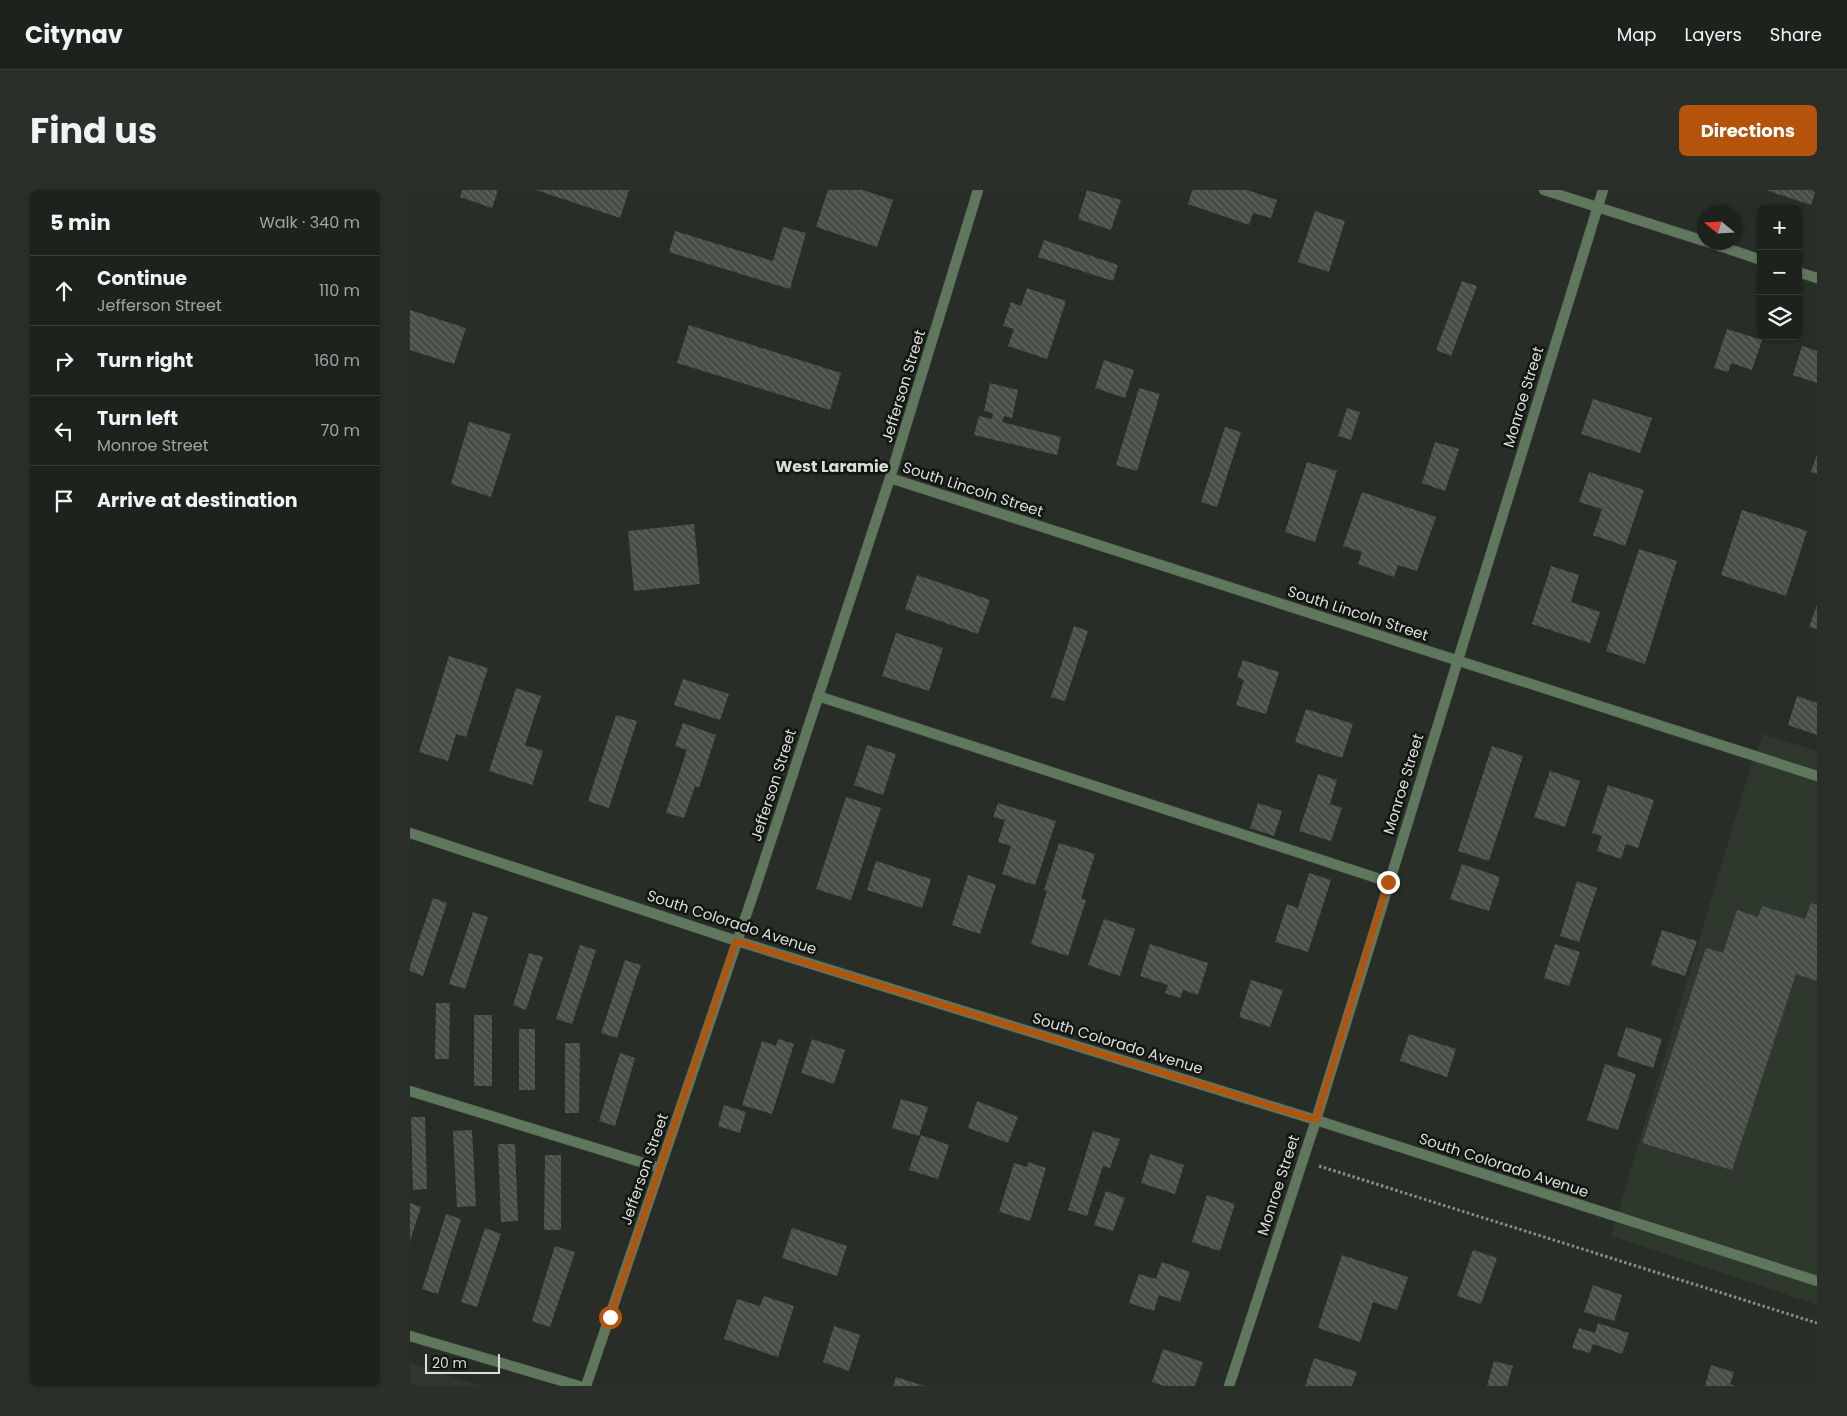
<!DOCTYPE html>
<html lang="en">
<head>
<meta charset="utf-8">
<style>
	body { margin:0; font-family:Poppins,sans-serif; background:#2b2f2a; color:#f1f3f6 }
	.controls { position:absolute; right:15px; top:15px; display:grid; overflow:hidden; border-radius:8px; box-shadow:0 1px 4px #0004 }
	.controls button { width:45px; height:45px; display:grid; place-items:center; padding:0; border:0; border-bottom:1px solid #3c3f3b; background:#1e221d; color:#f1f3f6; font:25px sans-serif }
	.compass { position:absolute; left:1287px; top:15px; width:45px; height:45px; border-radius:50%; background:#1e221d; box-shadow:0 1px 4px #0004; rotate:288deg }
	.scale { position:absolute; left:15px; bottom:12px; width:75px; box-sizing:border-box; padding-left:5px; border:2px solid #daded9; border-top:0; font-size:14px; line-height:18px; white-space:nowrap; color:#daded9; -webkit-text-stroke:4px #121512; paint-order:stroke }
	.stop { position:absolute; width:15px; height:15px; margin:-11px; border:4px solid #b45309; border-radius:50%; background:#fff }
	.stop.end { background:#b45309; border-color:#fff; box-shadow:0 1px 5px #0008 }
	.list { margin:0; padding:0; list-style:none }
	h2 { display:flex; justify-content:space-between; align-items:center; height:65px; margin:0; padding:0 20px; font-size:21px }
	h2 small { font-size:16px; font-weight:400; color:#a1a4a4 }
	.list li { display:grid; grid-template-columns:32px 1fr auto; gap:15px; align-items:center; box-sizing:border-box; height:70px; padding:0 20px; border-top:1px solid #3c3f3b }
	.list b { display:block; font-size:19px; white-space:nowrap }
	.list p { margin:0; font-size:16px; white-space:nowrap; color:#a1a4a4 }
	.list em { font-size:16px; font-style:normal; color:#a1a4a4 }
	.icon { flex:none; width:28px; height:28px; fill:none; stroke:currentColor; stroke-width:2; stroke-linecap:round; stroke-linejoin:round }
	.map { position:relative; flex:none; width:1407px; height:1196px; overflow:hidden; border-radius:8px }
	header { display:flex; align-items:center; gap:30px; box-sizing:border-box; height:70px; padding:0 25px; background:#1e221d; border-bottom:1px solid #3c3f3b }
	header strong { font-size:24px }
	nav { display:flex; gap:28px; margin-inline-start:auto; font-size:18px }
	.intro { display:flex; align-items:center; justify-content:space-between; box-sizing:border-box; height:120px; padding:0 30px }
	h1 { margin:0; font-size:35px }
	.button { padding:12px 22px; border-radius:8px; background:#b45309; color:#fff; font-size:18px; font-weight:700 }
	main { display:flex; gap:30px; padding:0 30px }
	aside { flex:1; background:#1e221d; border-radius:8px; box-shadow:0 1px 4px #0004 }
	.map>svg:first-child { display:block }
</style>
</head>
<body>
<header>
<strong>Citynav</strong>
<nav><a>Map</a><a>Layers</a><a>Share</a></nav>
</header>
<div class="intro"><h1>Find us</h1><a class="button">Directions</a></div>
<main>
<aside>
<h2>5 min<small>Walk · 340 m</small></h2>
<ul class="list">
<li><svg class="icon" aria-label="ahead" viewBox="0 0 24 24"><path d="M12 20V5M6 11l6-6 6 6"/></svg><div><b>Continue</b><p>Jefferson Street</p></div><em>110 m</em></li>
<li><svg class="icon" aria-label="right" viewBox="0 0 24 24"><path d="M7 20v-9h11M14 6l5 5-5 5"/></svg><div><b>Turn right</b></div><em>160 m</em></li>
<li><svg class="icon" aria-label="left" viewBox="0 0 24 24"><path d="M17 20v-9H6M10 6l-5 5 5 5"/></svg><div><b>Turn left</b><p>Monroe Street</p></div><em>70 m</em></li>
<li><svg class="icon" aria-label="arrive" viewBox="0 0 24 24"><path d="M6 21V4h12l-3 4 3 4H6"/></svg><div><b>Arrive at destination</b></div></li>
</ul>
</aside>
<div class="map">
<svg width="1407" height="1196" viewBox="0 0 1407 1196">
	<defs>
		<pattern id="building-back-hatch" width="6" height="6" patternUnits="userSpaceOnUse" patternTransform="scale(1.25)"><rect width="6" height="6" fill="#484e47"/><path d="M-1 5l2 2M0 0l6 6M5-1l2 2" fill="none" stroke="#626761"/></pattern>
	</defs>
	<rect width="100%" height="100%" fill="#282e27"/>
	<path fill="#2e382d" d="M 1353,544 L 1407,561 L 1407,1115 L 1201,1046 L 1337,589 Z
		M 0,1173 L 71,1196 L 0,1196 Z"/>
	<path fill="url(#building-back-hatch)" d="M 52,0 L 88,0 L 82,18 L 50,7 Z
		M 126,0 L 219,0 L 210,28 Z
		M 418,0 L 453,0 L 483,10 L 467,57 L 406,37 Z
		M 677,0 L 711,10 L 701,40 L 668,29 Z
		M 782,0 L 837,0 L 867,10 L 861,28 L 843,23 L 839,35 L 778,14 Z
		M 1356,0 L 1406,0 L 1401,15 Z
		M 905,21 L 935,31 L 919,82 L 888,72 Z
		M 373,37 L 396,43 L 380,99 L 259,62 L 265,41 L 363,71 Z
		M 634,50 L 708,75 L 703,91 L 628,67 Z
		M 1052,91 L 1067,96 L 1041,166 L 1026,160 Z
		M 617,98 L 656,111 L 637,169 L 598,156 L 604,139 L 593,136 L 601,112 L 611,116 Z
		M 0,120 L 56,138 L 44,174 L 0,160 Z
		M 279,135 L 431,183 L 420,220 L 267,173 Z
		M 1317,139 L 1352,150 L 1342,180 L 1321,173 L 1318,182 L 1304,178 Z
		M 1392,156 L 1407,161 L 1407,193 L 1383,185 Z
		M 694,170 L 724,180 L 715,208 L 685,198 Z
		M 580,193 L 608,200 L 602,228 L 594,226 L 592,232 L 651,247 L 647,265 L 564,245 L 569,226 L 582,229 L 583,223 L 574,221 Z
		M 729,198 L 750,204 L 727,281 L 706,275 Z
		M 1183,209 L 1242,228 L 1230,263 L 1171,244 Z
		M 937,218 L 950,222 L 941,250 L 928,246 Z
		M 59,232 L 101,244 L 81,307 L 41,294 Z
		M 815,237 L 831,242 L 807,317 L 791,312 Z
		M 1025,252 L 1049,259 L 1035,301 L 1012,293 Z
		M 1407,264 L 1407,284 L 1401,282 Z
		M 897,272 L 927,281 L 905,352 L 875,342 Z
		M 1179,282 L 1234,300 L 1215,356 L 1183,345 L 1192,319 L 1169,312 Z
		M 952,302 L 1026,327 L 1007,381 L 988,375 L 984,387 L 948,374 L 952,362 L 933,356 Z
		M 1332,320 L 1397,341 L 1376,406 L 1311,385 Z
		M 284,334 L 290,394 L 224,401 L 218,341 Z
		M 1229,359 L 1267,371 L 1235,474 L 1196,461 Z
		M 1141,376 L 1169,385 L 1161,412 L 1190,422 L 1180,453 L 1122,434 Z
		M 507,385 L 580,410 L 568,444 L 495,419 Z
		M 1407,415 L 1407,439 L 1399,437 Z
		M 664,436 L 678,441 L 655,511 L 641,507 Z
		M 486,443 L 533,458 L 519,501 L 472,486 Z
		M 39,466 L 78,478 L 56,547 L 46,544 L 38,571 L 9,562 Z
		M 833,470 L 869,482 L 856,524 L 826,515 L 834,490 L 827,487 Z
		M 273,489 L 319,504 L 310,530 L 264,515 Z
		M 106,498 L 131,506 L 115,555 L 133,561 L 122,595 L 79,581 Z
		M 1387,506 L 1407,513 L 1407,545 L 1378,535 Z
		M 896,519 L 943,534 L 932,568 L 885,552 Z
		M 206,525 L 227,531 L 199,618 L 178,611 Z
		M 273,533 L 306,545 L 289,598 L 285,596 L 274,628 L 256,623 L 277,560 L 265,556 Z
		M 457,555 L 486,564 L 473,605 L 444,595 Z
		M 1082,556 L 1113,566 L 1079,671 L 1048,661 Z
		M 1140,581 L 1170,591 L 1155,637 L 1124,627 Z
		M 908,584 L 927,590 L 920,614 L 932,618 L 921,651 L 889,641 Z
		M 1198,595 L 1244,610 L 1228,658 L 1216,654 L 1211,669 L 1187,661 L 1192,646 L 1182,643 Z
		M 436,607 L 471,618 L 441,710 L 406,699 Z
		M 588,613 L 646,631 L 625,695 L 592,684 L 601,656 L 588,652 L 595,630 L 583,627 Z
		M 848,613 L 872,621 L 864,646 L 840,638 Z
		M 649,653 L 685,664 L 671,709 L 676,710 L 658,766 L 621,754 L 637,701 L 634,700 Z
		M 466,671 L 521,689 L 512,718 L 457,700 Z
		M 1052,674 L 1090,687 L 1079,721 L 1040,709 Z
		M 899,683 L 921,690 L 898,762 L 865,752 L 877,714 L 888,718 Z
		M 558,685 L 586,695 L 570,744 L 542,735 Z
		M 1167,691 L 1187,698 L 1169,752 L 1150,746 Z
		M 23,708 L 37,713 L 13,786 L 0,781 L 0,776 Z
		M 1401,713 L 1407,715 L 1407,791 L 1386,784 L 1322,980 L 1232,953 L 1296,758 L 1313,763 L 1327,720 L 1348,727 L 1352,716 L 1395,729 Z
		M 63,722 L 78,727 L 55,799 L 39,794 Z
		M 694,729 L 725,739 L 710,786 L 678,775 Z
		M 1252,740 L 1287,751 L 1275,786 L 1241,775 Z
		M 740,754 L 798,773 L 788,805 L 773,800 L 770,808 L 755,803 L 758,795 L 730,786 Z
		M 1145,754 L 1170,762 L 1159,796 L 1134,788 Z
		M 170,755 L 186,760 L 162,834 L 146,829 Z
		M 119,763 L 133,767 L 116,820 L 103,815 Z
		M 215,770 L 231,775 L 207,848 L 191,843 Z
		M 841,790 L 873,800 L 860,837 L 829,827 Z
		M 26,813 L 40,813 L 39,869 L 25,869 Z
		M 64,825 L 82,825 L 82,896 L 64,896 Z
		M 1216,837 L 1252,849 L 1243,878 L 1207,866 Z
		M 109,839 L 125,839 L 125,900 L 109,900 Z
		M 999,844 L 1046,859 L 1037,887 L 990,871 Z
		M 368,849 L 384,854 L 362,924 L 332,915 L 352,851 L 366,856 Z
		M 402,849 L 435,860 L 424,894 L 391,883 Z
		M 155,853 L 170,853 L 169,923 L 155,923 Z
		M 210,863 L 225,868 L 205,936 L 189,931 Z
		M 1195,874 L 1226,884 L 1208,940 L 1177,930 Z
		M 491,909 L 518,917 L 509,946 L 482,938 Z
		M 567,911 L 608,927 L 598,953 L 558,938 Z
		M 314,915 L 336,922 L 330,943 L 308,936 Z
		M 1,927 L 15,927 L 17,999 L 3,1000 Z
		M 62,940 L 66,1016 L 47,1017 L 43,941 Z
		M 683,941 L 710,949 L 700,978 L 693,976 L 677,1026 L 658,1020 Z
		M 511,945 L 539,955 L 528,989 L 499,980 Z
		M 88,954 L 105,954 L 108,1031 L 91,1032 Z
		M 740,964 L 774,975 L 765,1004 L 731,993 Z
		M 135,965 L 151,965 L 151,1040 L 134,1040 Z
		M 618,972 L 636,978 L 620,1031 L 589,1022 L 604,973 L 617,977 Z
		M 696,1001 L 715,1008 L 703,1041 L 684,1035 Z
		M 797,1005 L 825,1014 L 810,1061 L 782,1052 Z
		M 0,1013 L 11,1017 L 0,1051 Z
		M 36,1024 L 51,1029 L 28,1104 L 12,1099 Z
		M 75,1038 L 91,1044 L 67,1117 L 51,1112 Z
		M 382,1038 L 437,1056 L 427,1086 L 372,1068 Z
		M 145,1056 L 165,1062 L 140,1137 L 122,1131 Z
		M 1063,1060 L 1087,1068 L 1071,1114 L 1047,1106 Z
		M 932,1065 L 998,1087 L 987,1120 L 963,1112 L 950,1152 L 908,1138 Z
		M 752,1072 L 780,1082 L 770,1112 L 749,1105 L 744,1121 L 719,1113 L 729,1084 L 746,1089 Z
		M 1183,1095 L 1212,1105 L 1204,1131 L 1174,1122 Z
		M 354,1106 L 384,1116 L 368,1167 L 314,1149 L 327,1109 L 350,1116 Z
		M 1188,1133 L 1219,1143 L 1212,1164 L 1183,1154 L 1180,1163 L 1162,1158 L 1169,1138 L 1185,1143 Z
		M 424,1136 L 450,1145 L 439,1181 L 413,1172 Z
		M 753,1159 L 793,1172 L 785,1196 L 754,1196 L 742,1192 Z
		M 904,1168 L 947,1182 L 942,1196 L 895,1196 Z
		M 1084,1171 L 1103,1176 L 1097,1196 L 1077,1196 Z
		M 1301,1175 L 1324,1182 L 1320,1194 L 1325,1196 L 1295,1196 Z
		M 486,1187 L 514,1196 L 483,1196 Z"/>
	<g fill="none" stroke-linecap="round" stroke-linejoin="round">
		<defs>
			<path id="service" d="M 408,506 L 979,692"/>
			<path id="minor" d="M 1134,0 L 1294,51
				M 1298,52 L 1351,70
				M 1388,82 L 1407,88
				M 480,288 L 1407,586
				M 0,643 L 327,751 L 906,930 L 1407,1091
				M 0,901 L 250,978
				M 0,1146 L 169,1196
				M 176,1196 L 345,699 L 480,288 L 568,0
				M 819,1196 L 906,930 L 1193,0"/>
		</defs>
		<use href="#service" stroke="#444a43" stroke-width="11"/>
		<use href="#minor" stroke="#444a43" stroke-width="11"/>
		<path stroke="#898e88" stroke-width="3" stroke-dasharray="2.5 2.5" stroke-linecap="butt" d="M 909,976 L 1407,1133"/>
		<use href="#service" stroke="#5f785d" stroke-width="10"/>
		<use href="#minor" stroke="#5f785d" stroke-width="10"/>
	</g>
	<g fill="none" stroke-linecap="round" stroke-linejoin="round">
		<path stroke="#b45309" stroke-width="6" d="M 200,1127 L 326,751 L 906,930 L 978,692"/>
	</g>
	<g text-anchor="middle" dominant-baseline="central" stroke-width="5" stroke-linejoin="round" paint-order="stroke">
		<g font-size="15" fill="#daded9" stroke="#121512">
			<text transform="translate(493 196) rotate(-73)">Jefferson Street</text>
			<text transform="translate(1113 207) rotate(-73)">Monroe Street</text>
			<text transform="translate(563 299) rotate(18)">South Lincoln Street</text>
			<text transform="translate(948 423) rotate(18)">South Lincoln Street</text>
			<text transform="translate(993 594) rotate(-73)">Monroe Street</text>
			<text transform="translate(363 595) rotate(-72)">Jefferson Street</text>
			<text transform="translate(322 732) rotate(18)">South Colorado Avenue</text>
			<text transform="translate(708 853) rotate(17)">South Colorado Avenue</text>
			<text transform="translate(1094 975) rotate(18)">South Colorado Avenue</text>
			<text transform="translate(234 979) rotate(-71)">Jefferson Street</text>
			<text transform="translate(868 995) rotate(-72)">Monroe Street</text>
		</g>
		<g font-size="16" font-weight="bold" fill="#daded9" stroke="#121512">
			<text x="422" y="276">West Laramie</text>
		</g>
	</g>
</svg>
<div class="controls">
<button>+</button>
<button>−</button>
<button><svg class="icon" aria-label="layers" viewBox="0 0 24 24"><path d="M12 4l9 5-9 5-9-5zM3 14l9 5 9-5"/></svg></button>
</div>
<svg class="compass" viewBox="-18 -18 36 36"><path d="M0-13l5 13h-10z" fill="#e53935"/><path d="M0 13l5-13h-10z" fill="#a1a4a4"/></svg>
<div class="scale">20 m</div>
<div class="stop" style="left:200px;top:1127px"></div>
<div class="stop end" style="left:978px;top:692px"></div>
</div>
</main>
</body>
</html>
